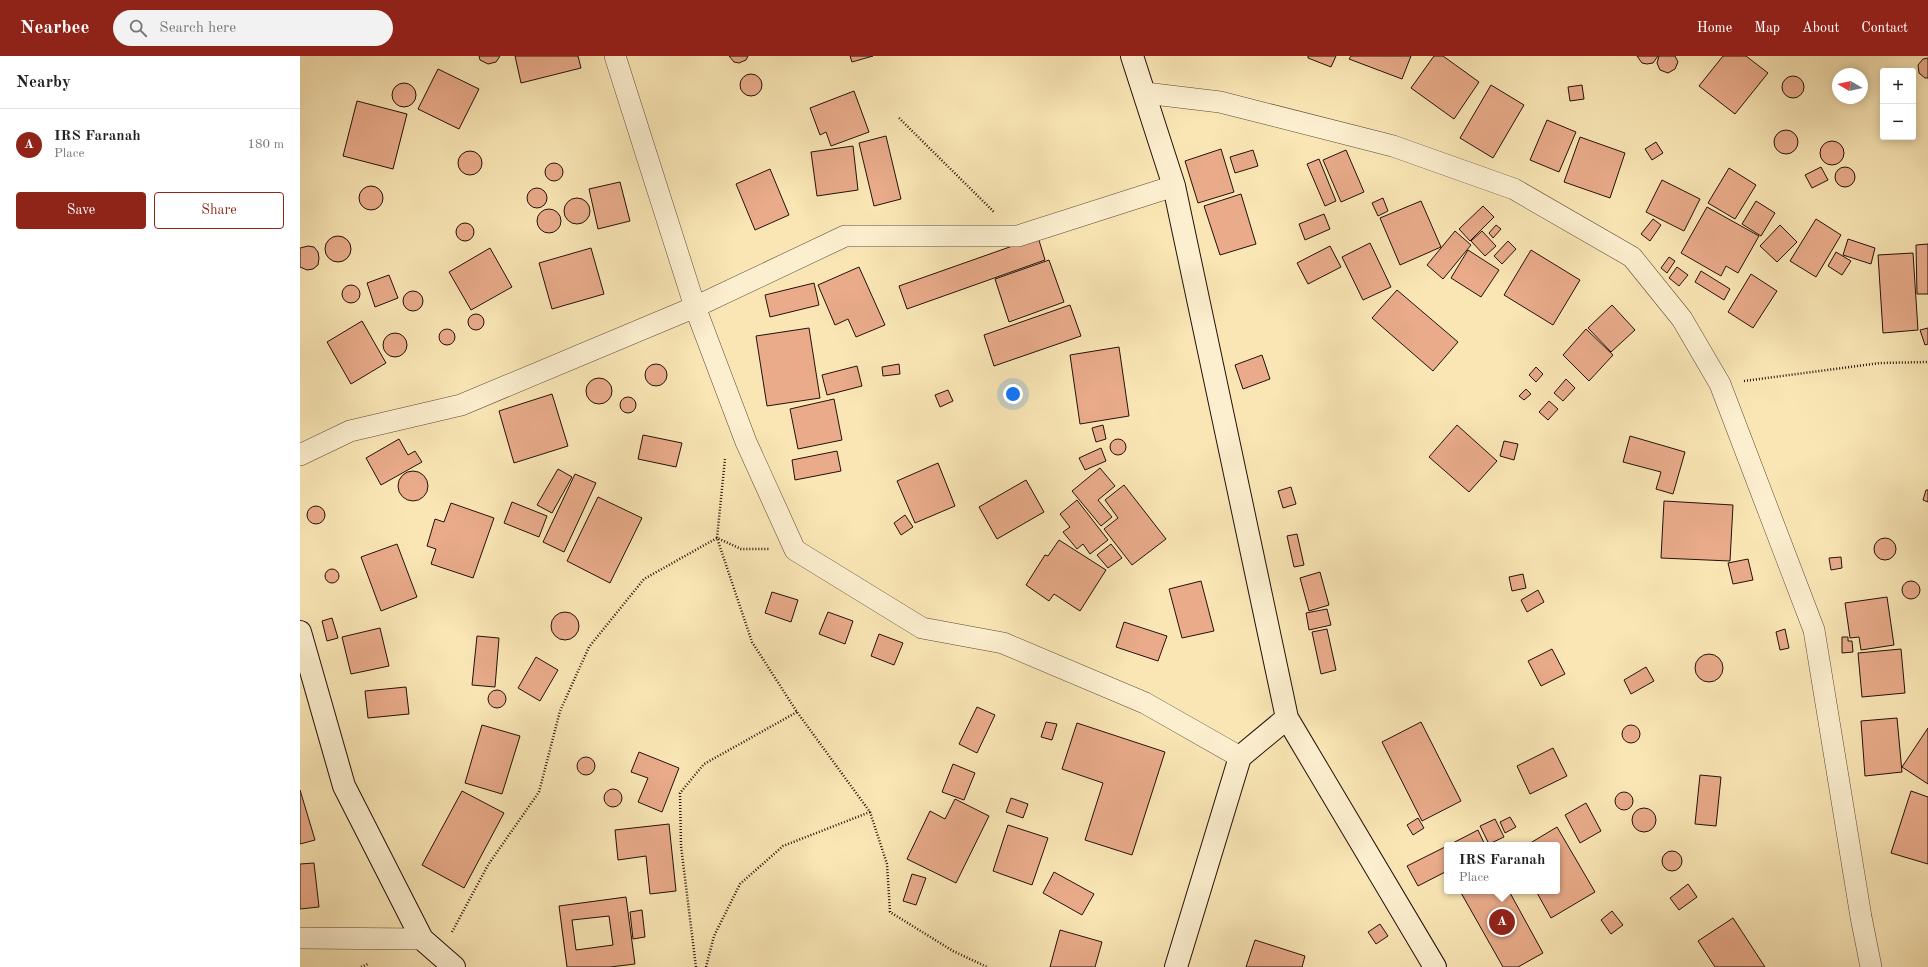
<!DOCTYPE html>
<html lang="en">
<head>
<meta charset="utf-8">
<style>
	body { margin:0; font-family:"Old Standard TT",serif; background:#f2f2f2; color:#222 }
	.controls { position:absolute; right:12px; top:12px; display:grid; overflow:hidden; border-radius:4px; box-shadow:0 2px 10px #0003 }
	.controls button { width:36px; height:36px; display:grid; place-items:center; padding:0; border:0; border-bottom:1px solid #e0e0e0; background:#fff; color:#222; font:20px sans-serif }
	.compass { position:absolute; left:1532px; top:12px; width:36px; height:36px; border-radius:50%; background:#fff; box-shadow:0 2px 10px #0003; rotate:279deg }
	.you { position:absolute; left:713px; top:338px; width:14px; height:14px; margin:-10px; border:3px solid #fff; border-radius:50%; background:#1a73e8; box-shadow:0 0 0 6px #1a73e833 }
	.badge { display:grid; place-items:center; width:26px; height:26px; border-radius:50%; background:#8f2418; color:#fff; font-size:13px; font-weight:700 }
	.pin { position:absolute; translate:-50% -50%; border:2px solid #fff; box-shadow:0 1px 4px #0006 }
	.popup { position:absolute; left:1144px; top:786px; width:116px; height:52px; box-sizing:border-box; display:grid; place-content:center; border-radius:4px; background:#fff; filter:drop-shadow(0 1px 3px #0005); font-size:13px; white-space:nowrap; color:#767676 }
	.popup b { font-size:15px; color:#222 }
	.popup::after { content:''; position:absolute; left:50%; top:100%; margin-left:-8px; border:8px solid transparent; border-top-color:#fff }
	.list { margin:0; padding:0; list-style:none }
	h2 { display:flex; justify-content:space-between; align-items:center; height:52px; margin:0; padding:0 16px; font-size:17px }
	h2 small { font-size:13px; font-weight:400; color:#767676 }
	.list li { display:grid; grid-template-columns:26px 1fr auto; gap:12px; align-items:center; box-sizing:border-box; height:72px; padding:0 16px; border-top:1px solid #e0e0e0 }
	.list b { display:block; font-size:15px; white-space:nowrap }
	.list p { margin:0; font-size:13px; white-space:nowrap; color:#767676 }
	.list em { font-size:13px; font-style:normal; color:#767676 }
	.actions { display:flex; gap:8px; padding:12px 16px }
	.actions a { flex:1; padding:9px 0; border:1px solid #8f2418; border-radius:4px; text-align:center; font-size:14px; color:#8f2418 }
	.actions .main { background:#8f2418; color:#fff }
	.icon { flex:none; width:22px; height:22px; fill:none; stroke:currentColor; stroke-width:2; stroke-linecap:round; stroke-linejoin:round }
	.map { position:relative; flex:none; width:1628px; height:911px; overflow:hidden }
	header { display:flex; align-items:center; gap:24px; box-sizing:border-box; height:56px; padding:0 20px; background:#8f2418; color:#fff }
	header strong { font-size:19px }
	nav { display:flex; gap:22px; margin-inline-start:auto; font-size:14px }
	.search { width:280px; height:36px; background:#f2f2f2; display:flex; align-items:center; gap:10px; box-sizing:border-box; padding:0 14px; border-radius:22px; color:#767676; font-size:15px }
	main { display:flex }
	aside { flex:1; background:#fff }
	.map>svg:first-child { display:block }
</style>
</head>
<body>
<header>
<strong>Nearbee</strong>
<div class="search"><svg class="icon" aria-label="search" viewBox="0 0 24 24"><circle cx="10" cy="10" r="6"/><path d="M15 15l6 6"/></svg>Search here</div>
<nav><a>Home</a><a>Map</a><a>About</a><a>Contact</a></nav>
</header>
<main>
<aside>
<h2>Nearby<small></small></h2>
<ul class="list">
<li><span class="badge">A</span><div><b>IRS Faranah</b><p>Place</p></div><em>180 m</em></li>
</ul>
<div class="actions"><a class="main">Save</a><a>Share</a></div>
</aside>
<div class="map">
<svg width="1628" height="911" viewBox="0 0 1628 911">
	<rect width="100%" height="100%" fill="#fae6b5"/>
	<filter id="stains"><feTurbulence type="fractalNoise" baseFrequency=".005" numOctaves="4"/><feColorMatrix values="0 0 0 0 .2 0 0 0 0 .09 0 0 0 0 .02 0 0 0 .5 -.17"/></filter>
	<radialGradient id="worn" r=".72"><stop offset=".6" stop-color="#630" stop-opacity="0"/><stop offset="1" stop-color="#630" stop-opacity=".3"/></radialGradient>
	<path fill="#e9ab8a" stroke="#24110a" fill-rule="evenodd" d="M 179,0 L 200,0 L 196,6 L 188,8 L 180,4 Z
		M 215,0 L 278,0 L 281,12 L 221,27 Z
		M 429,0 L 448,0 L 446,4 L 439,7 L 434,6 Z
		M 550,0 L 573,0 L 552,6 Z
		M 1008,0 L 1036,0 L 1031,11 L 1008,2 Z
		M 1051,0 L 1111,0 L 1102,23 L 1049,3 Z
		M 1134,0 L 1143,0 L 1179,26 L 1154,63 L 1111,32 Z
		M 1337,0 L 1358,0 L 1353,7 L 1347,8 L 1342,7 Z
		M 1359,0 L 1375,0 L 1378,6 L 1375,13 L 1368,17 L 1360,14 L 1357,7 Z
		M 1423,0 L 1446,0 L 1468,17 L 1435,58 L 1399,30 Z
		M 1628,2 L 1628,22 L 1625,22 L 1619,17 L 1618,9 L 1623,3 Z
		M 138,13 L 179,33 L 159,73 L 118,53 Z
		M440 29a11 11 0 1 1 22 0a11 11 0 1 1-22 0Z
		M1482 31a11 11 0 1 1 22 0a11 11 0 1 1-22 0Z
		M92 39a12 12 0 1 1 24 0a12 12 0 1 1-24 0Z
		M 1191,29 L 1224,49 L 1193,102 L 1160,82 Z
		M 1282,29 L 1284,43 L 1270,45 L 1268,31 Z
		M 554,35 L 569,76 L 531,90 L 526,76 L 520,79 L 510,52 Z
		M 57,45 L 107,58 L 93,113 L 43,100 Z
		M 1247,64 L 1276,76 L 1259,116 L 1230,104 Z
		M1474 86a12 12 0 1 1 24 0a12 12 0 1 1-24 0Z
		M 586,80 L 601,143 L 574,150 L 559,87 Z
		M 1280,81 L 1325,97 L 1310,142 L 1264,126 Z
		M1520 97a12 12 0 1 1 24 0a12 12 0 1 1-24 0Z
		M 1356,86 L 1363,97 L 1352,104 L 1345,93 Z
		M 553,90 L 558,134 L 517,140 L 511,96 Z
		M 921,93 L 934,136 L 898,147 L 885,105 Z
		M 953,94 L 958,110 L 935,117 L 930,101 Z
		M 1046,94 L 1064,136 L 1041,146 L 1023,104 Z
		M158 107a12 12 0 1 1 24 0a12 12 0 1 1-24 0Z
		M 1019,103 L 1036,145 L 1025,150 L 1007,108 Z
		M245 116a9 9 0 1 1 18 0a9 9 0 1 1-18 0Z
		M 1521,111 L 1528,124 L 1512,132 L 1505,119 Z
		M1535 121a10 10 0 1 1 20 0a10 10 0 1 1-20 0Z
		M 1429,112 L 1456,129 L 1435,163 L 1408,147 Z
		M 470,113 L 489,159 L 455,174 L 436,128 Z
		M 1362,124 L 1400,143 L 1384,175 L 1346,156 Z
		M 320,126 L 330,165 L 298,173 L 289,133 Z
		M59 142a12 12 0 1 1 24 0a12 12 0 1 1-24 0Z
		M227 142a10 10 0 1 1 20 0a10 10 0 1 1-20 0Z
		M 941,138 L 956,188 L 920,199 L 904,150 Z
		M264 155a13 13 0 1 1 26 0a13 13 0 1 1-26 0Z
		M 1083,142 L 1088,155 L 1078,160 L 1072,147 Z
		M 1121,145 L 1141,191 L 1100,209 L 1080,162 Z
		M 1456,145 L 1475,157 L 1461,180 L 1442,168 Z
		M 1183,150 L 1194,161 L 1170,185 L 1159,173 Z
		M 1407,151 L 1459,180 L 1438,217 L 1426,210 L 1421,220 L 1381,197 Z
		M237 165a12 12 0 1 1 24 0a12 12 0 1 1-24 0Z
		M 1024,158 L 1030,173 L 1005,184 L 999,168 Z
		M 1353,163 L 1361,169 L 1350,185 L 1341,178 Z
		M 1516,163 L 1541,179 L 1516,221 L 1490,205 Z
		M156 176a9 9 0 1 1 18 0a9 9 0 1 1-18 0Z
		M 1196,169 L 1201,173 L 1193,182 L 1189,177 Z
		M 1480,169 L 1497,186 L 1477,206 L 1460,190 Z
		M 1155,175 L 1171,189 L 1143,223 L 1127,209 Z
		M 1182,175 L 1196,190 L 1185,200 L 1171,185 Z
		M25 193a13 13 0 1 1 26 0a13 13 0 1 1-26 0Z
		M 738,181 L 745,204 L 607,253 L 599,230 Z
		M 1548,183 L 1575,192 L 1571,208 L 1543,199 Z
		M 1208,185 L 1216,193 L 1202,208 L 1194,200 Z
		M 1070,187 L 1091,231 L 1063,244 L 1042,201 Z
		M 1628,188 L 1628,238 L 1617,238 L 1616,189 Z
		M 8,190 L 14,191 L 18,196 L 19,202 L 18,209 L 13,213 L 7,214 L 0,211 L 0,192 Z
		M 1030,190 L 1041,211 L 1008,228 L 997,207 Z
		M 190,192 L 212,231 L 171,254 L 149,216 Z
		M 291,192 L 304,238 L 252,253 L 239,207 Z
		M 1168,194 L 1199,214 L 1181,241 L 1151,222 Z
		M 1231,194 L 1280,224 L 1253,269 L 1204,239 Z
		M 1536,196 L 1551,205 L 1542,219 L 1528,210 Z
		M 1613,197 L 1618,274 L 1583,277 L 1578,199 Z
		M 1369,201 L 1375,205 L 1367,217 L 1361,212 Z
		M 749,204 L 764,246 L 709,266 L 695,223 Z
		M 559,211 L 585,269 L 556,281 L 548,263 L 535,269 L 518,229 Z
		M 1377,211 L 1388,219 L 1379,230 L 1369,222 Z
		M 1401,215 L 1430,233 L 1424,244 L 1395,226 Z
		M 1451,218 L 1477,235 L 1453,272 L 1428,256 Z
		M 89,219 L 98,242 L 75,251 L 67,227 Z
		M 514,227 L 519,249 L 470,261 L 465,239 Z
		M42 238a9 9 0 1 1 18 0a9 9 0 1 1-18 0Z
		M 1097,234 L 1158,286 L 1133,315 L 1072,262 Z
		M103 245a10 10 0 1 1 20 0a10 10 0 1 1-20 0Z
		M 770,249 L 781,280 L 694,310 L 684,279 Z
		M 1312,249 L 1335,274 L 1311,296 L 1288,272 Z
		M168 266a8 8 0 1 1 16 0a8 8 0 1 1-16 0Z
		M 62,265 L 86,307 L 51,328 L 27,286 Z
		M 509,272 L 520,342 L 467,350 L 456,280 Z
		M 1628,272 L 1628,288 L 1625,289 L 1620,274 Z
		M139 281a8 8 0 1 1 16 0a8 8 0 1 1-16 0Z
		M 1286,273 L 1313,299 L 1289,325 L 1263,299 Z
		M83 289a12 12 0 1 1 24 0a12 12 0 1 1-24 0Z
		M 819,291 L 829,360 L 780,368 L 770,299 Z
		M 962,299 L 970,323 L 943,333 L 935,309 Z
		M345 319a11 11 0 1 1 22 0a11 11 0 1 1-22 0Z
		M 599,308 L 600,318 L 583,320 L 582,311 Z
		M 557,310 L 562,330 L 527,339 L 522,319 Z
		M 1236,311 L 1243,318 L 1236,326 L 1229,319 Z
		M286 335a13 13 0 1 1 26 0a13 13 0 1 1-26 0Z
		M 1266,323 L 1275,332 L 1263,345 L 1254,337 Z
		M 1226,333 L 1231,338 L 1224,344 L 1219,340 Z
		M 648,334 L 653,345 L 640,351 L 635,339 Z
		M 252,338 L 268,390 L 214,407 L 199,355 Z
		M320 349a8 8 0 1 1 16 0a8 8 0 1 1-16 0Z
		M 534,343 L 542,384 L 498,393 L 490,353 Z
		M 1249,345 L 1258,353 L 1248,364 L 1239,356 Z
		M 803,369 L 806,383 L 796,386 L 792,372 Z
		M 1157,369 L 1197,405 L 1169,436 L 1129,401 Z
		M 343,379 L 382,387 L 376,411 L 338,403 Z
		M 1330,380 L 1385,396 L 1373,438 L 1356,433 L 1361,416 L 1323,406 Z
		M810 391a8 8 0 1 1 16 0a8 8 0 1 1-16 0Z
		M 99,383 L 108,399 L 115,395 L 122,406 L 81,429 L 66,402 Z
		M 1204,385 L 1218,388 L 1214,404 L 1200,400 Z
		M 801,392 L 806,405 L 785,414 L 779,402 Z
		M 537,395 L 541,415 L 495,424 L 492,404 Z
		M 638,407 L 655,450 L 615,467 L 597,425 Z
		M 800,412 L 815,430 L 798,444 L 812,461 L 801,470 L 772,435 Z
		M 258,413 L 272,421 L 252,457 L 237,449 Z
		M98 430a15 15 0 1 1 30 0a15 15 0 1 1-30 0Z
		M 275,418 L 296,427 L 264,496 L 243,486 Z
		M 726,424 L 744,456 L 697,483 L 679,451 Z
		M 824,429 L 866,483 L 832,509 L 804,473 L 818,462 L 805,444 Z
		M 991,431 L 996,448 L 983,452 L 978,435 Z
		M 1626,434 L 1628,434 L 1628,446 L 1623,444 Z
		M 298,441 L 342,462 L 310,527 L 267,505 Z
		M 777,444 L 808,484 L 790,498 L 783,488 L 777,493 L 763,476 L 770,471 L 760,458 Z
		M 1364,445 L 1433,449 L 1430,505 L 1361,502 Z
		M 212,446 L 247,460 L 239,481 L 204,467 Z
		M 151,447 L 194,462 L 173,522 L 131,508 L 136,493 L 127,490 L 135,463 L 144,466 Z
		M7 459a9 9 0 1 1 18 0a9 9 0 1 1-18 0Z
		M 605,459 L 613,471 L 601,479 L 594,467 Z
		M 997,478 L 1004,509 L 994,511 L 987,480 Z
		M1574 493a11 11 0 1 1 22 0a11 11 0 1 1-22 0Z
		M 759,484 L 806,514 L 780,555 L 754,538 L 749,545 L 726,529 L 745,499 L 748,500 Z
		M 97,488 L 117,541 L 81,555 L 61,501 Z
		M 811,488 L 822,502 L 808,512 L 797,499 Z
		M 1541,501 L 1542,512 L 1531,514 L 1529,502 Z
		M 1448,503 L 1453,524 L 1433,528 L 1428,507 Z
		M25 520a7 7 0 1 1 14 0a7 7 0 1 1-14 0Z
		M 1020,516 L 1029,549 L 1009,555 L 1000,522 Z
		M 1223,518 L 1226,532 L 1212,535 L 1209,521 Z
		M1602 534a9 9 0 1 1 18 0a9 9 0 1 1-18 0Z
		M 901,525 L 914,575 L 882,582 L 869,533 Z
		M 1238,534 L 1244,546 L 1227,556 L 1221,544 Z
		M 472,536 L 498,544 L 491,566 L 465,557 Z
		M 1587,541 L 1594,589 L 1561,594 L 1559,581 L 1550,582 L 1545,547 Z
		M 1027,553 L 1031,569 L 1009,574 L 1006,557 Z
		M 528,556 L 553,565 L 545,588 L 519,578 Z
		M251 570a14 14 0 1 1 28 0a14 14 0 1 1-28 0Z
		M 32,562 L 38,582 L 27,585 L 22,565 Z
		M 824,566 L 867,580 L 858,605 L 816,591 Z
		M 80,572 L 89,610 L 51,618 L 42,581 Z
		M 1027,573 L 1036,614 L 1021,618 L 1012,576 Z
		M 1485,573 L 1489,592 L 1480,594 L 1476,576 Z
		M 579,578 L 603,587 L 594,609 L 571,600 Z
		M 177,580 L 199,582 L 195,631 L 172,629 Z
		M 1542,581 L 1548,581 L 1548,585 L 1552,585 L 1553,596 L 1542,597 Z
		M 1252,593 L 1265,618 L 1241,630 L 1228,605 Z
		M 1601,593 L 1605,637 L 1562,641 L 1558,597 Z
		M1395 612a14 14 0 1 1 28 0a14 14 0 1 1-28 0Z
		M 236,601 L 258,614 L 240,645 L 218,632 Z
		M 1346,611 L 1354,625 L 1331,638 L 1324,624 Z
		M 106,631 L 109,658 L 68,662 L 65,635 Z
		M188 643a9 9 0 1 1 18 0a9 9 0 1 1-18 0Z
		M 677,651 L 695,659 L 677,697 L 659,688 Z
		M 1597,662 L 1602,716 L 1565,720 L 1561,665 Z
		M 746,666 L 757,668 L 752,684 L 741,681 Z
		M 1121,666 L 1161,745 L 1122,765 L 1082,686 Z
		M 777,667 L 865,696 L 832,799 L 785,784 L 803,727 L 762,713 Z
		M1322 678a9 9 0 1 1 18 0a9 9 0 1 1-18 0Z
		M 182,669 L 220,680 L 202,738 L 165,727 Z
		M 1628,672 L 1628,728 L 1602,711 Z
		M 1253,692 L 1267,720 L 1230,738 L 1217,710 Z
		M 339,696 L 379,712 L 362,756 L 338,746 L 348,722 L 331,716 Z
		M277 710a9 9 0 1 1 18 0a9 9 0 1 1-18 0Z
		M 653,708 L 675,717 L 664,744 L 642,736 Z
		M 1400,719 L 1421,721 L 1416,770 L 1395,768 Z
		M304 742a9 9 0 1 1 18 0a9 9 0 1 1-18 0Z
		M 0,734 L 15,784 L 0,788 Z
		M 162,735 L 204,757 L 164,832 L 122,809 Z
		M 1611,735 L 1628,741 L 1628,808 L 1591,797 Z
		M1315 745a9 9 0 1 1 18 0a9 9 0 1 1-18 0Z
		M 711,742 L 728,748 L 723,762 L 706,756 Z
		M 655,743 L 689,760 L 656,827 L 607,803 L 630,755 L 645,763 Z
		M 1286,747 L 1301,775 L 1280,787 L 1265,759 Z
		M1332 764a12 12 0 1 1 24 0a12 12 0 1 1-24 0Z
		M 1210,761 L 1216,771 L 1205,777 L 1200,766 Z
		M 1118,762 L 1124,772 L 1113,779 L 1107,769 Z
		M 1195,763 L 1204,781 L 1189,788 L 1180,770 Z
		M 369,768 L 376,835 L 350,838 L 346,800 L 318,804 L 315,774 Z
		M 708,769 L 748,782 L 732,829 L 693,815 Z
		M 1257,771 L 1295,836 L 1251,862 L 1236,835 L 1257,835 L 1257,789 L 1227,789 Z
		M 1178,774 L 1185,789 L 1149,789 Z
		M 1147,790 L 1147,815 L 1118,830 L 1107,810 Z
		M1362 805a10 10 0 1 1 20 0a10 10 0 1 1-20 0Z
		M 14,807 L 19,851 L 0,853 L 0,808 Z
		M 754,816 L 794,838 L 782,859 L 743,837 Z
		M 612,818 L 626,822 L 616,849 L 603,845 Z
		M 1388,828 L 1397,841 L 1379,854 L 1370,842 Z
		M 1160,835 L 1209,835 L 1243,897 L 1218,911 L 1203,911 Z
		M 326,841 L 335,908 L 310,911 L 267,911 L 259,850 ZM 309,860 L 313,889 L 276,894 L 272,864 Z
		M 342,854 L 345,881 L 333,883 L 330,856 Z
		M 1312,855 L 1323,869 L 1311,878 L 1301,864 Z
		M 1433,862 L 1465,911 L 1415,911 L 1398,885 Z
		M 1080,868 L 1088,880 L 1076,888 L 1068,876 Z
		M 760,874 L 802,886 L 795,911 L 750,911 Z
		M 955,884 L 1005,900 L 1002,911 L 946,911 Z"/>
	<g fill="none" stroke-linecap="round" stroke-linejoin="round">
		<defs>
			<path id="street" d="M 315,0 L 395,251 L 446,386 L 495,494 L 622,572 L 703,587 L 845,647 L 940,701
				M 845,37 L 920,46 L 1093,90 L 1214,133 L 1332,201 L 1382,263 L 1420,328 L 1514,574 L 1561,861 L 1571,911
				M 0,399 L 50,375 L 161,349 L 395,251 L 545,180 L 718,180 L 874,130
				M 0,882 L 122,883"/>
			<path id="secondary" d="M 832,0 L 874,130 L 987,662 L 1135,911
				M 0,576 L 44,730 L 122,883 L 154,911
				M 876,911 L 940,701 L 987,662"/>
		</defs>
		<use href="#street" stroke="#5a4635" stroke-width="22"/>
		<use href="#secondary" stroke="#24110a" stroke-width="24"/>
		<path stroke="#24110a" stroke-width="2.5" stroke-dasharray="1 2" stroke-linecap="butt" d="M 599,62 L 694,156
			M 1444,325 L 1580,307 L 1628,306
			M 425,403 L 417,482 L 452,586 L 497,656 L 570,756 L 587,808 L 590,856 L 653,895 L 687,911
			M 152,876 L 188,809 L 239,736 L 260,655 L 289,591 L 344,523 L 417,482 L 441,493 L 469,493
			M 61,911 L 68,908
			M 396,911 L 381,790 L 380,737 L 404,708 L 497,656
			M 406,911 L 414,880 L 440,828 L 483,790 L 570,756"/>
		<use href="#street" stroke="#fcefcf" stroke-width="21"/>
		<use href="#secondary" stroke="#fcefcf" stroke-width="22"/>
	</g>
	<rect width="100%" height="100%" filter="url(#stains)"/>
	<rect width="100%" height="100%" fill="url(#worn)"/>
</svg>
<div class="controls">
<button>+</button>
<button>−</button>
</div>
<svg class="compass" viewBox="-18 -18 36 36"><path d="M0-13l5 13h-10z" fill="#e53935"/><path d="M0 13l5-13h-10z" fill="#767676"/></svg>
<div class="you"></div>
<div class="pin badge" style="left:1202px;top:866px">A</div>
<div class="popup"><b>IRS Faranah</b>Place</div>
</div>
</main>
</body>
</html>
